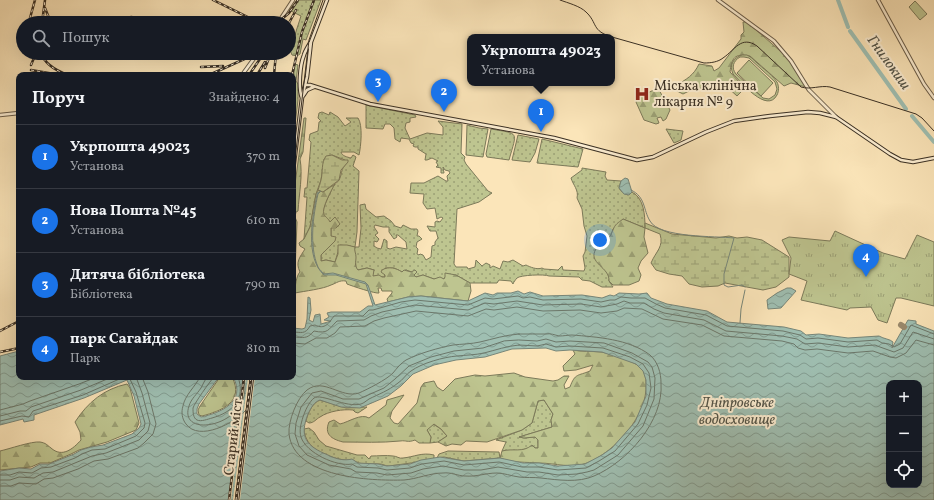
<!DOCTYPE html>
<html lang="uk">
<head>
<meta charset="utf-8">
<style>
	body { margin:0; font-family:Vollkorn,serif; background:#20242c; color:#f1f3f6 }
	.controls { position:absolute; right:12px; bottom:12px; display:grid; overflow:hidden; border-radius:8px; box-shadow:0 4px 16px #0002 }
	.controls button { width:36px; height:36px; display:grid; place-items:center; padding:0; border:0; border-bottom:1px solid #363941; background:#171b24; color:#f1f3f6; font:20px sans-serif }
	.you { position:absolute; left:600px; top:240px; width:14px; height:14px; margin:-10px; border:3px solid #fff; border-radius:50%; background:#1a73e8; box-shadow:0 0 0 6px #1a73e833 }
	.badge { display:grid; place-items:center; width:26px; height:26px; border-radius:50%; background:#1a73e8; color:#fff; font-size:13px; font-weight:700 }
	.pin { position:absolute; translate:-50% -33px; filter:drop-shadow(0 1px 2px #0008) }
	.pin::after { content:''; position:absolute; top:21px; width:14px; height:12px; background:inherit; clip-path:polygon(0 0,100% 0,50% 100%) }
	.popup { position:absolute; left:467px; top:34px; width:148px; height:52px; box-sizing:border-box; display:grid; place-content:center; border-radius:8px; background:#171b24; filter:drop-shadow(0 1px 3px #0005); font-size:13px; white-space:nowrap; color:#9ea1a6 }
	.popup b { font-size:15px; color:#f1f3f6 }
	.popup::after { content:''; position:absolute; left:50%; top:100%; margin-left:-8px; border:8px solid transparent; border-top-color:#171b24 }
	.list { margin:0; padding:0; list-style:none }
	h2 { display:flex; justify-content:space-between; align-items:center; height:52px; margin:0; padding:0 16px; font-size:17px }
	h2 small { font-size:13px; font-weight:400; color:#9ea1a6 }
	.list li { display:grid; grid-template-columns:26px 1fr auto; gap:12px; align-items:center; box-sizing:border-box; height:64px; padding:0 16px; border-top:1px solid #363941 }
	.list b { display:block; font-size:15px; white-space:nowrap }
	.list p { margin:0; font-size:13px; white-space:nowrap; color:#9ea1a6 }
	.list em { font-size:13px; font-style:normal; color:#9ea1a6 }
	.icon { flex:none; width:22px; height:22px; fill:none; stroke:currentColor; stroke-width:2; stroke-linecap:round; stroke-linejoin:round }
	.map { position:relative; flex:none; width:934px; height:500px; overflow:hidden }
	.search { position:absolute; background:#171b24; box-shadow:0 4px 16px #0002; left:16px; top:16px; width:280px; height:44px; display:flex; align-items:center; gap:10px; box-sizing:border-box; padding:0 14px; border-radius:22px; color:#9ea1a6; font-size:15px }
	.panel { position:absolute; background:#171b24; box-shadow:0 4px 16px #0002; left:16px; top:72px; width:280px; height:308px; border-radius:8px }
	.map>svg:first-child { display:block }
</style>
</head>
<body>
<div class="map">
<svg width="934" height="500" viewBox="0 0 934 500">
	<defs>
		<pattern id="grass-dots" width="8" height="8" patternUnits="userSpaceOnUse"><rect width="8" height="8" fill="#bec590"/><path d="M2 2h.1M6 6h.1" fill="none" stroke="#9ba075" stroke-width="1.8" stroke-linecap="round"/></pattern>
		<pattern id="forest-firs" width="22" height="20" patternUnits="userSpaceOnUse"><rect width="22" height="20" fill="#bec590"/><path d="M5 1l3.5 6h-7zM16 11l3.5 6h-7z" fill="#9ba075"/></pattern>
		<pattern id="wetland-marsh" width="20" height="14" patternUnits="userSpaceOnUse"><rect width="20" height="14" fill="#bec590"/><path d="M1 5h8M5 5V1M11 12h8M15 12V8" fill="none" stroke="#9ba075"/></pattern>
		<pattern id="park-tufts" width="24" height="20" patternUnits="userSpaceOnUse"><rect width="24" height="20" fill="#bec590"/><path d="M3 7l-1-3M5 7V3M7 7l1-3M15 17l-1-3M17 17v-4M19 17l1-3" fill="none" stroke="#9ba075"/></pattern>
		<pattern id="water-waves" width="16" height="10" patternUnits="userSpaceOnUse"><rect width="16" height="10" fill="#9fbfb2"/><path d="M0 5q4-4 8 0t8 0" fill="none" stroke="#839c91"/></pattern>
	</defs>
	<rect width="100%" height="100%" fill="#fbe5b9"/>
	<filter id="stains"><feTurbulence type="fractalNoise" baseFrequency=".005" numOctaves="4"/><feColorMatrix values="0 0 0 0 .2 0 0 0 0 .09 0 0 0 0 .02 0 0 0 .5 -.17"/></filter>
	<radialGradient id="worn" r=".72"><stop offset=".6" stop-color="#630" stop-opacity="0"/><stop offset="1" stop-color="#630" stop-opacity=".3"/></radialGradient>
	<path fill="url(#grass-dots)" stroke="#7c7a5a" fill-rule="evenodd" d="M 297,0 L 321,0 L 306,40 L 303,39 L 300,54 L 297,56 L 292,55 L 290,50 L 301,16 L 289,10 Z
		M 295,64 L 298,65 L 296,81 L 298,84 L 298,100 L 293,141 L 293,81 Z
		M 366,105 L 415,115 L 416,117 L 410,118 L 410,122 L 406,123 L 405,128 L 410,139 L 427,133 L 443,135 L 443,127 L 438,121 L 462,124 L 461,153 L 465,157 L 464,160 L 466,164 L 488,191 L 492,193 L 479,202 L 457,209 L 454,264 L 456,267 L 467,267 L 468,269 L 475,267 L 476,260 L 482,266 L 486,263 L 490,265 L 490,268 L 493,266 L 500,269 L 503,261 L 508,262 L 513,260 L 523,266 L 526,265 C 530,267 537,270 542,268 L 544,269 L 558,270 L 562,266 L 563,270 L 584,271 L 585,268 L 583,256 L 585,252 L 587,236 L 584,226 L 582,209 L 577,198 C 579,190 573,185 571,178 L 582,170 L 582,168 L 606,172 L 605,176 L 607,180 L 621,181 L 619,188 C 621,192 624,194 628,195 L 632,192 C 644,198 645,215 645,228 L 623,219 L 613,229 L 611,236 L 600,244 L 595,251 C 596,255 598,260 600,264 C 604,272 610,270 609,281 L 613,287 L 602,287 L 590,281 L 582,280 L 579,277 L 549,276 C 545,274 520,275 517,278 C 516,279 513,283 513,284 L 511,281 L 499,280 L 497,283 L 470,283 L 456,275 L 445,277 L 444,279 L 434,279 L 423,275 L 416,277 L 414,275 L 415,273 L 406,270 L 402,272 L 394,268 L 385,268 L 384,272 L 385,277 L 372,276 L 374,270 L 367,268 L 358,270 L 356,268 L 355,254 L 354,251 L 355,247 L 340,245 L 335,262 L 326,260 L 321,261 L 321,255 L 335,241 L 331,236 L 331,228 L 332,227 C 330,220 325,218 323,215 C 321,209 331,193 332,188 C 334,184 339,182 340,178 C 342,173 341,169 346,164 L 345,160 L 332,155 L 324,159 L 321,180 L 316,194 L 310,227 L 304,239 L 307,197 L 304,197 L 305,188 L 307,188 L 311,142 L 309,140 L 310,134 L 318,131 L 319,122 L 321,121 L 318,118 L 319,113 L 322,112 L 329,115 L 330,112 L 338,117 L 345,126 L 351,122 L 346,118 L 358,118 C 363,125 361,146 359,155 L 354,152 L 341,152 C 342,156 347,157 351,158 L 353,155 L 356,157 L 353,166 L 359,171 L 357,232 L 355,247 L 359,247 L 361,228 L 360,205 L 365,204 L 366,209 L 376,217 L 384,216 L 391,221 L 395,226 L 401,228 L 403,225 L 411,229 L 417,229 L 418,231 L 417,236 L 419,236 L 422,239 L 417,242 L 416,247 L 418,249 L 417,254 L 419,255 L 420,254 L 423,255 L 426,260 L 431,257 L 432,246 L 435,245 L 435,242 L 438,238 L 436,231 L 430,231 L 427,226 L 435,227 L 435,222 L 437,221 L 440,222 L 443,218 L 441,217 L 437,219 L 435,208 L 427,209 L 423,203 L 424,194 L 410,193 L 411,183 L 424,183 L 438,176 L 446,181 L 448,181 L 447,176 L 450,173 L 449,171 L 445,170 L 443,167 L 444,173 L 441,173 L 441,168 L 436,167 L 438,165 L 436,162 L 438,161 L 432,158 L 427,160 L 425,160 L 426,154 L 418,149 L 418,147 L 415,147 L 413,146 L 414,144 L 411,143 L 409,139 L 401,138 L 400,142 L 395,139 L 394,128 L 390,124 L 385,124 L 383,129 L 366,128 ZM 375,225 L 383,227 L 389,227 L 389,232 L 394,239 L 397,237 L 396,235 L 398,235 L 406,242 L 407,249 L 396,247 L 390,249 L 387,248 L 387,241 L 384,239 L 381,249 L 377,248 L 374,246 L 374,241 L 377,242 L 379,239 L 375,235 L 378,233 L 374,227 Z
		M 467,125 L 479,128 L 488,129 L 483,157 L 466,155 Z
		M 491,129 C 520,134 517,131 509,160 L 487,157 L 486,154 Z
		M 666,129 L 683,131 L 681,140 L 674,143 Z
		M 518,135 L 539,139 L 535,153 L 530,162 L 512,160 Z
		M 542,139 L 583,149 L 578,167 L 537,163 Z
		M 320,400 L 346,408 L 367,407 L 358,413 L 355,412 L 353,410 C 343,409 329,411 320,417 C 316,419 314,423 309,423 L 306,421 C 308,413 312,403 320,400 Z
		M 544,400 L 553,414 L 551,420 L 552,427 L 519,437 L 524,438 L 535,437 L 538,440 L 538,448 L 529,448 L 518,451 L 502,451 L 506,442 L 496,440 L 522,430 L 532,423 L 538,401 Z
		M 433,424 L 441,429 L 447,436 L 438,442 L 430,443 L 431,437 L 427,430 Z
		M 309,428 L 314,432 L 319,440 L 326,446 L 357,455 L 365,455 L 369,459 L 371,456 C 378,456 386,455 393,456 C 397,456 399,459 403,458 C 414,457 422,452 434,455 L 434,459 C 419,462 404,464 389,466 C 385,466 383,464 380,464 C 373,463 365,465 358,463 C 356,462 355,461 353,460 C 350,459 348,461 344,460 C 327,457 305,449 304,429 Z
		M 448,451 L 499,452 L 500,458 L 464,461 L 444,457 L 437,458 L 439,454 Z"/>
	<path fill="url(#forest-firs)" stroke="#7c7a5a" d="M 743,22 L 747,22 L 779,50 L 788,59 L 806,87 L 791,83 L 784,86 L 750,56 C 734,53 732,58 730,72 L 741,84 L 741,92 L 737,96 L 726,86 L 693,89 L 683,94 L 677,91 L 676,85 C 686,80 694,75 699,64 L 712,66 L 714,71 L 719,68 L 741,39 L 741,35 L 744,32 Z
		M 658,88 L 670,110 L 666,119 L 663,121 L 661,117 L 657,118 L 659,123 L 656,124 L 644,120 L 636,102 L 637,98 Z
		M 304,118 L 306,118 L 303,152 L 300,159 C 303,175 299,194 298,211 L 296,212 L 295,217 L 297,222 L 295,271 L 293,273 L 293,199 Z
		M 335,184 C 332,189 321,209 324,214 C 324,216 329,219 330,222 L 335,217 L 340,224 L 336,228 L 331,228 L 331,236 L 336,237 L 335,241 L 321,255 L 321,261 L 326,260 L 335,262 L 338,254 L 338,245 L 347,245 L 355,247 C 354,251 356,253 356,257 C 356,263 354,265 358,270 L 367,268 L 374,270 L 373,276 L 379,275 L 382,277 L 385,277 L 385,275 L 381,272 L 382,270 C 389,266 396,268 402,272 L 404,270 L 411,272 L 415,270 L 417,272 L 414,275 L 416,277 L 423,275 L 434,279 L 440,277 L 444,279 L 445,277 L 445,273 L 456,275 L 470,283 L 471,291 L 468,301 L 421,296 L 408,297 L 388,302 L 387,299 L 392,293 L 392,291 L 382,291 L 381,288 L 378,288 L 379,293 C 376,294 352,286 347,284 L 346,281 C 339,280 337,283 331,285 C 323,289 305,291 295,293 C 295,287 296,276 300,272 C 295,262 300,257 305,249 L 300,246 L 299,243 L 304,239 L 310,227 L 316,194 L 318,190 L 323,192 Z
		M 623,219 L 645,228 L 644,237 L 648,253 L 641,261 L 638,268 L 641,275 L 639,281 L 629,285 L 613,285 L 609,281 C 610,267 587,263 596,249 C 600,243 606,241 610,236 C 611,235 612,232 613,230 C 615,224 618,223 623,219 Z
		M 573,350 C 582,352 591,351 601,352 C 609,353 618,357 627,360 C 631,362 637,364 640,367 C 645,371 646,378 646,384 C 648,415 615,452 587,463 C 572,469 555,463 539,463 C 526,462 513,463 500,458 L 502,451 C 513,448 523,453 532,445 L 535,448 L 538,448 L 538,440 L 535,437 L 524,438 L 519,437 L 552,427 L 551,420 L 553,414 L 544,400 L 538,401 L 532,423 L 522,430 L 487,442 L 466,441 L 461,445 L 452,444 L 446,446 L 438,442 L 447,436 L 441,429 L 434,424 L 427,430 L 431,437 L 430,443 L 419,443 L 415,440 C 407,443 407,440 400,441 C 381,443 362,442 343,442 C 331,439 324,434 329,422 L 334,420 L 340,424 C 349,422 361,413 369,418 L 386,405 L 387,400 L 404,395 L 392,411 L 390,418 L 394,423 L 398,424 L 417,403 L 421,387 L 424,383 L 434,381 L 437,387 L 443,391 L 455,379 L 475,375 L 485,376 L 514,373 L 525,377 L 553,381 L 558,380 L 564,376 L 569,376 L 564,385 L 565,389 L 570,387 C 575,373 578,376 590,371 L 593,365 L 576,370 L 564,371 L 563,366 L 575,354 Z
		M 220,377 L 232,377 C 245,402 221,411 202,416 L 199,415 L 198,410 L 200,406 Z
		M 127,384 L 130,388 L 139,423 L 136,430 L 107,442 L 79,450 L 71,454 L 50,463 L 40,463 L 31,467 L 0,470 L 0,451 C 9,449 32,441 40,442 C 46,443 47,445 51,448 C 62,458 73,449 81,440 L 80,432 L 75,422 C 88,402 104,389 127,384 Z"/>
	<path fill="url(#wetland-marsh)" stroke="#7c7a5a" d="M 332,155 L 342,160 L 348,160 L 348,162 L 341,170 L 339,180 L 323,192 L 318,190 C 319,187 320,184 321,180 C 323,172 321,163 326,156 Z
		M 645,223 L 672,234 L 716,238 L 729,236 L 737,238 L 747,237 L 762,240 L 789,257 L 789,277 L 776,287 L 763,290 L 725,283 L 718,286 L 702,287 L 689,284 L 682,276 L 669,274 L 656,270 L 651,263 C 656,251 664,247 660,234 L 645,228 Z"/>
	<path fill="url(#park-tufts)" stroke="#7c7a5a" d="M 835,231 L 883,253 L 905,259 L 917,235 L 934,242 L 934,306 L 901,298 L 896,298 L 887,323 L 878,320 L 871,307 L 850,308 L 847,310 L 801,300 L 807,281 L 789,274 L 791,258 L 782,240 L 789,237 L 830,241 Z"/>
	<path fill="#bec590" stroke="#7c7a5a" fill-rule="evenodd" d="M 915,1 L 927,14 L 920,20 L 909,7 Z
		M 742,55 L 747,55 L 752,58 C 759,66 771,73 777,82 C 779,86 779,91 777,95 C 767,114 741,82 733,74 C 729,65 733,58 742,55 ZM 740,57 L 744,57 L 749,58 L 775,82 L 777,89 L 775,95 L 769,99 L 763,98 L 736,74 C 731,68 733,61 740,57 Z
		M 749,60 L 773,83 L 761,96 L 737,73 Z"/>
	<path fill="url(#water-waves)" stroke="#778679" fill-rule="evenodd" d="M 625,178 L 628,179 L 632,192 L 629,195 L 624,194 L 619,188 L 621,181 Z
		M 321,191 L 318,194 C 313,216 309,246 318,267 C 319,270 322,271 324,274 L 333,273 L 365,282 L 368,285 L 375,305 L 408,297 L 421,296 L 468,301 L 485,293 L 493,295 L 497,293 L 511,293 L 518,291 L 524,294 L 530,292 L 543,296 L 582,295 L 602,298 L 610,295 L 614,296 L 619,293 L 639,294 L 647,293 L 651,298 L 667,304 L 707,311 L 727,322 L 784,327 L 801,331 L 806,335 L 819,334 L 848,338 L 879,336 C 884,339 890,339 893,342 L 892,348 L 908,320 L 916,321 L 916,324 L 934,331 L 934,500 L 0,500 L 0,471 L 19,468 L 31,469 L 40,464 L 49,464 L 74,454 L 81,450 L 91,447 L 103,445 L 132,434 L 139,428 L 141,424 L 134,396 L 127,380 L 84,398 L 34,415 L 34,420 L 24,422 L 23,419 L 0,425 L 0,356 L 19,351 L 19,377 L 219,377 L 199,404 L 197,409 L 197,414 L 201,417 C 220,413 247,402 233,377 L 293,377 L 293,328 L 302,329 L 305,328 L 307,319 L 308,297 L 310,298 L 311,310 L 309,320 L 313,322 L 315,315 L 320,314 L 321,324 L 331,321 L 324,320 L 329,317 L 327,313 L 331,312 L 360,312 L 368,306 L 373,306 L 366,284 L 336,275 L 324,275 C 305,258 312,217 317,195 L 317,193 ZM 546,348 L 556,351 L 570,350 L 602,352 L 636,364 L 643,371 L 646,380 L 646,396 L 635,422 L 612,448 L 602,455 L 585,464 L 558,466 L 539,463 L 523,463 L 500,458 L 464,461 L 440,457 L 421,460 L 410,464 L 387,466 L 378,464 L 358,463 L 352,459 C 344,461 336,459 328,455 C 306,446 299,437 308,414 C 311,408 314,402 320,400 L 341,407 L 360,408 L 388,396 L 401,386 L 413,374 L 434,365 L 456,360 L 485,357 L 512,349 ZM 889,383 L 919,383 L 919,485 L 889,485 Z
		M 787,288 L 791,288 L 796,291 L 781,308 L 768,309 L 767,300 L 777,293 Z"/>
	<path fill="#fbe5b9" d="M 243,377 L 246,377 L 231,500 L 228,500 Z
		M 248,377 L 255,377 L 240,500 L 233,500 Z"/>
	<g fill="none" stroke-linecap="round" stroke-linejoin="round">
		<path stroke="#6c786b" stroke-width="1" d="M 293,332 C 301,332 305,335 310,326 L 315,325 C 325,330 329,323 334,316 L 363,316 L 369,310 L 373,310 L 401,302 L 415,300 L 468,305 L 485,298 L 493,299 L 518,296 L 523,298 L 530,297 L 543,300 L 581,299 L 601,302 L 610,300 L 615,300 L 621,297 L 631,298 L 645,298 L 656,304 L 665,308 L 706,315 L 727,326 L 783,331 L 800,335 L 806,339 L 818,338 L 848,342 L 877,340 L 882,343 L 889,344 L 894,347 L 900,344 L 911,325 L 934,334
			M 519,334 C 528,334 537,334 546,334 C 550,333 555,335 559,336 C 564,336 568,335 572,335 C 597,337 629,339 650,355 C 658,362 661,373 661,383 C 664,421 627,462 594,476 C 578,483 558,480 541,478 C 533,477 526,478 519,477 C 511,476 504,473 497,473 C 486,473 476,477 465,476 C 458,476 451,472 443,473 C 430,473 417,479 404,480 C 371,481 294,478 289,434 C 288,421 297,398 307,390 C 324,377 341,399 359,393 C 368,389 386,380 393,373 C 397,368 401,363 406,360 C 420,353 438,348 453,345 C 462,344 471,344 480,342 C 493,339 505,335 519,334 Z
			M 293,337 C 304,337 306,340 314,331 C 328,334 328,330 337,321 L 364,320 L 371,316 L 382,312 L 415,305 L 468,310 L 485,303 L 494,304 L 517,301 L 543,305 L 581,304 L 601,307 L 617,304 L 624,301 L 630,303 L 644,303 L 654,309 L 664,313 L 704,320 L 726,331 L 782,336 L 797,339 L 805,344 L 818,343 L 848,347 L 875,345 L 880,347 L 894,352 L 903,348 L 913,332 L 934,339
			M 519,340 L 537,341 L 546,339 L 556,342 L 570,341 L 604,343 L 632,353 L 648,362 L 652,367 L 655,378 L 654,399 L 643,426 L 618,455 L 594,470 L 587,472 L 577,474 L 558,475 L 539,472 L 527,472 L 498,467 L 481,470 L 464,470 L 443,466 L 423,469 L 411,473 L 387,475 L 377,473 L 356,472 L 351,469 L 329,465 L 307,455 L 299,446 L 295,434 L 296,423 L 301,407 L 312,393 L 321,391 L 343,399 L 359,399 L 384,388 L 395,379 L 409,366 L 431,357 L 454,351 L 483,348 L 504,341 Z
			M 293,343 L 305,344 L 316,338 L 327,338 L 335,333 L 340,327 L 365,326 L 374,321 L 384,318 L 416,311 L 468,316 L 486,309 L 494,310 L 517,307 L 543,311 L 580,310 L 601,313 L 617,311 L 624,308 L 642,309 L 663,319 L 702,325 L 724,336 L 782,341 L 794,344 L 798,348 L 805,350 L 817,349 L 848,353 L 873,351 L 890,357 L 896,358 L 906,353 L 916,340 L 934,345
			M 519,345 L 537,346 L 546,344 L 556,347 L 570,346 L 603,348 L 630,357 L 643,364 L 649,373 L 651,388 L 647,405 L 638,424 L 615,451 L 599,461 L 586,468 L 558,470 L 539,467 L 522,467 L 499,462 L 464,465 L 444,461 L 422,464 L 410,468 L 387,470 L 378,468 L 357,467 L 352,464 C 337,467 306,453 301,437 C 299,430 301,424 303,417 C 305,411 309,402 314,398 C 321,393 346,408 361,404 C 364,403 366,401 369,399 C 379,394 388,391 398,383 C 403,380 406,374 411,371 C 422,363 444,357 457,356 C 466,355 475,355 484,353 C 496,350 507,346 519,345 Z
			M 200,377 C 195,387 185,395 183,406 C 181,412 182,419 186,424 C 199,442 235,423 246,410
			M 207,377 C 205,380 203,384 201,388 C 197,394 191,399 189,406 C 177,442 259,424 243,377
			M 214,377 C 210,381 194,404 193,408 C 193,412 193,418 197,420 C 201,422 208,419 212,418 C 233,412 246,399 238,377
			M 0,410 L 23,404 L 30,401 L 79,384 L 97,377
			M 0,416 L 20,411 L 26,411 L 31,407 L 81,390 L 112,377
			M 0,421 L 22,416 L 29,417 L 33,411 L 83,395 L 124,377
			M 0,475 L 10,475 L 19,472 L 32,473 L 41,468 L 51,467 L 75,458 L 82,454 L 92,450 L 105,449 L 136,436 L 144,428 L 145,423 L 136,392 L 129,377
			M 0,480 L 10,480 L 19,477 L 34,478 L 43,473 L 53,472 L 92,456 L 106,453 L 139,440 L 148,431 L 150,423 L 142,393 L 136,377
			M 0,486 L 11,486 L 19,483 L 36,484 L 44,479 L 53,478 L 78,469 L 94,461 L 108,459 L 138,448 L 144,443 L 153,434 L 156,424 L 148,392 L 142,377"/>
		<path stroke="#778679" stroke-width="1" d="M 631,190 C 646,197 643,210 650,221 C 659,238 716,236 734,238 L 724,274 L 724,285 L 728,287 L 742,285 L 745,287
			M 740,323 L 741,309 L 745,290"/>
		<path stroke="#9fbfb2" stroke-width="4" d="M 838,0 L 848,27
			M 850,31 L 906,109
			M 912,116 L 934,142"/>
		<path stroke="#9a8a6e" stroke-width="6" d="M 901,325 L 904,327"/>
		<defs>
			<path id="tertiary" d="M 718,0 L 774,41 L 791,61 L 809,90 L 836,117
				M 878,0 L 924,84 L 934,98
				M 278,23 L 293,0
				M 242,75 L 258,53
				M 0,115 L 19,113"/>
			<path id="secondary" d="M 305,85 L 310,85 L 370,104 L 554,138 L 637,160 L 653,157 L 706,132 L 734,121 L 770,116 L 808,112 L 820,113 L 836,117 L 890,154 L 901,160 L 913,162 L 934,158
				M 303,96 L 307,90 L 314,87
				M 302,98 C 298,88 300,65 304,55 C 305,51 308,47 310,43
				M 293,171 L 302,98 L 307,77 L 311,42 L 327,0
				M 237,500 L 252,377"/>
		</defs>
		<use href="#tertiary" stroke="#6a5d49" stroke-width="4.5"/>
		<use href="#secondary" stroke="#3a3024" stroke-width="4.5"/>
		<use href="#tertiary" stroke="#fceed2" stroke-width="2.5"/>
		<use href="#secondary" stroke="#fceed2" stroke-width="2.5"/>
		<path stroke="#3a3024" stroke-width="1" d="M 560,0 C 568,3 580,6 586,12 C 598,23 591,31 612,37
			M 612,37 L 704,63 C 711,63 718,62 723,58 C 735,50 741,35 757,46 L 801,87 C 811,90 820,85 830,87 L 916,114 L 922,118 L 934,131
			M 293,176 L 309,40 L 323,0
			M 237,500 L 252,377"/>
		<defs>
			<path id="rail" d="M 213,0 L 260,23
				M 45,8 L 51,23
				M 131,17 L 174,23
				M 30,18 L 35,0
				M 42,23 L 45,0
				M 277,23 L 289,13 L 298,0
				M 289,23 L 296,10
				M 41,53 C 45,65 57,71 68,75
				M 31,65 L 36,53
				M 201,67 L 223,66
				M 265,68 L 271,53
				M 31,70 L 60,75
				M 209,75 L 258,53
				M 249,75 L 264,53
				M 257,75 L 265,62
				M 274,75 L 276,53
				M 292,75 L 302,32 L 314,0
				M 0,331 L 19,321
				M 0,352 L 19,348
				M 229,500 L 244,377
				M 236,500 L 251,377"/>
		</defs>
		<use href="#rail" stroke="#3a3024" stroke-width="2.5"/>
		<use href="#rail" stroke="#fceed2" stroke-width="1" stroke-dasharray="3" stroke-linecap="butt"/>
	</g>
	<defs>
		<symbol id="hospital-bare" viewBox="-9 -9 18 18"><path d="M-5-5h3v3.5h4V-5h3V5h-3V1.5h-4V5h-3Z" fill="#8f2418" stroke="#fceed2" stroke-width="2.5" paint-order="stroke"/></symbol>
	</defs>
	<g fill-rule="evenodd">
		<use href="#hospital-bare" x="631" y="83" width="22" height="22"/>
	</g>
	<g text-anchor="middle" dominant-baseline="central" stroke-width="4" stroke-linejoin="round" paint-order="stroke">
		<g font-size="14" fill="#3a3024" stroke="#fceed2" text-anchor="start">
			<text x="654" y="86">Міська клінічна<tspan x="654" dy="16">лікарня № 9</tspan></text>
		</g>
		<g font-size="14" fill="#3a3024" stroke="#fceed2">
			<text transform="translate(234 437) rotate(-83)">Старий міст</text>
		</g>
		<g font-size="15" font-style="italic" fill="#535448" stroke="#fceed2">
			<text transform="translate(888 63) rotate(54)">Гнилокиш</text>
			<text x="737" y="403">Дніпровське<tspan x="737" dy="17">водосховище</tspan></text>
		</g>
	</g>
	<rect width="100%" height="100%" filter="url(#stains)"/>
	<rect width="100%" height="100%" fill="url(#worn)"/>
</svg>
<div class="controls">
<button>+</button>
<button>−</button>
<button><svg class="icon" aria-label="locate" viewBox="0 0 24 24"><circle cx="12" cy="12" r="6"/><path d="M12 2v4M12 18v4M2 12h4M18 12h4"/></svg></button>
</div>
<div class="you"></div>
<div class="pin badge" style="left:541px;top:132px">1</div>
<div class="popup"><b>Укрпошта 49023</b>Установа</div>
<div class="pin badge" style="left:444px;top:112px">2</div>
<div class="pin badge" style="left:378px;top:102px">3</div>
<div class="pin badge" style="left:866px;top:277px">4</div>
<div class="search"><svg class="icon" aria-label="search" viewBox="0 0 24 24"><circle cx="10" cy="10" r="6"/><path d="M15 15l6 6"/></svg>Пошук</div>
<section class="panel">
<h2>Поруч<small>Знайдено: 4</small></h2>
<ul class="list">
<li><span class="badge">1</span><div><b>Укрпошта 49023</b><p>Установа</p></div><em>370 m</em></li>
<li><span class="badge">2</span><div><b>Нова Пошта №45</b><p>Установа</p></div><em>610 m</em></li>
<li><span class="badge">3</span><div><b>Дитяча бібліотека</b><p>Бібліотека</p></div><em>790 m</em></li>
<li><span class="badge">4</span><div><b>парк Сагайдак</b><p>Парк</p></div><em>810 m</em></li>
</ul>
</section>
</div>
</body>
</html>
